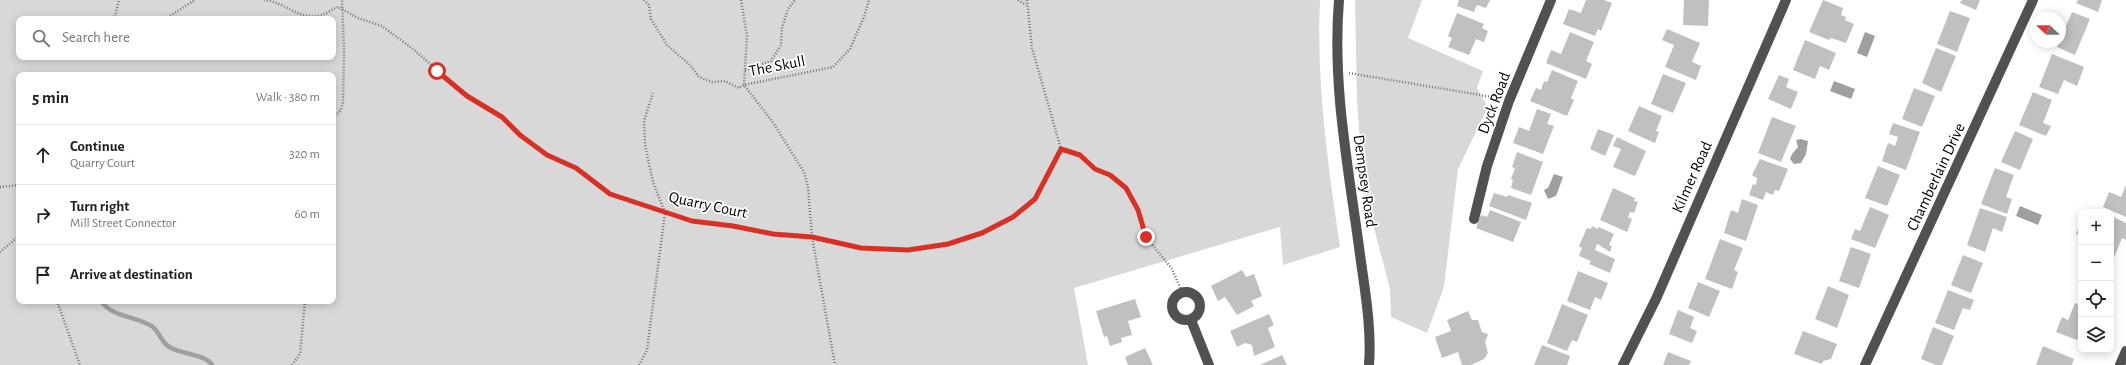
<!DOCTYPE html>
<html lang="en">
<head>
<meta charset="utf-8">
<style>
	body { margin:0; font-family:"Alegreya Sans",sans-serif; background:#f6f6f6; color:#222 }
	.controls { position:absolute; right:12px; bottom:12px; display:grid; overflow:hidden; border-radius:8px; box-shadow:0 2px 10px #0003 }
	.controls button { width:36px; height:36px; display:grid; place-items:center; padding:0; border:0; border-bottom:1px solid #e0e0e0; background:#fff; color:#222; font:20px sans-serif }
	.compass { position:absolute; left:2030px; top:12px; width:36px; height:36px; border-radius:50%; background:#fff; box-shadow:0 2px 10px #0003; rotate:292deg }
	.stop { position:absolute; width:12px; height:12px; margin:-9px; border:3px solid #d93025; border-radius:50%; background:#fff }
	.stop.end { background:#d93025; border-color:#fff; box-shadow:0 1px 4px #0008 }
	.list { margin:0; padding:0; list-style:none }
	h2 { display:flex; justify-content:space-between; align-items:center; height:52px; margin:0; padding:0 16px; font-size:17px }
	h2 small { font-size:13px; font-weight:400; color:#767676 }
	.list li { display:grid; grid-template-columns:26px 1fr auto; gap:12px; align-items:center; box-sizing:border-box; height:60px; padding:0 16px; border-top:1px solid #e0e0e0 }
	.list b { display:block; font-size:15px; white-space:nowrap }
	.list p { margin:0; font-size:13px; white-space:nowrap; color:#767676 }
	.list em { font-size:13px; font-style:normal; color:#767676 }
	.icon { flex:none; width:22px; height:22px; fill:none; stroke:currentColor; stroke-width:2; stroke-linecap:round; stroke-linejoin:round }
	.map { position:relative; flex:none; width:2126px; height:365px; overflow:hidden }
	.search { position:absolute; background:#fff; box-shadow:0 2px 10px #0003; left:16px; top:16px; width:320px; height:44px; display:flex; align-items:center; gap:10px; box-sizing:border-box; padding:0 14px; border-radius:8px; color:#767676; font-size:15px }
	.panel { position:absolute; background:#fff; box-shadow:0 2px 10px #0003; left:16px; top:72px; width:320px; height:232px; border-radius:8px }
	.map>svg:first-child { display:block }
</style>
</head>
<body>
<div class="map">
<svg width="2126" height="365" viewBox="0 0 2126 365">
	<rect width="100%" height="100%" fill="#fff"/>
	<path fill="#d8d8d8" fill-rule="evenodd" d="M 0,0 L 1320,0 C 1316,82 1328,165 1340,247 L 1283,265 L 1280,227 L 1074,288 L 1088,365 L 0,365 ZM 19,19 L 333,19 L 333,57 L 19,57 ZM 19,75 L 333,75 L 333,301 L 19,301 Z
		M 1355,0 L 1422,0 L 1408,38 L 1483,71 L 1477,88 L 1488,107 L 1458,169 L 1444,287 L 1427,333 L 1391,317 L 1390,289 L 1363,186 L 1357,100 Z"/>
	<path fill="#9f9f9f" d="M 1865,32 L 1875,36 L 1867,57 L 1857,53 Z
		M 1834,81 L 1855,89 L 1851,99 L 1830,91 Z
		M 1801,139 L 1808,141 L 1806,154 L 1801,163 L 1794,164 L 1790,159 L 1792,154 L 1798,147 L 1796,140 Z
		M 1554,174 L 1563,177 L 1556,196 L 1548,199 L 1544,190 L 1548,188 Z
		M 2020,206 L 2042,215 L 2038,225 L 2016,216 Z"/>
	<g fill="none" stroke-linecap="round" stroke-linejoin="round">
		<path stroke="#9f9f9f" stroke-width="4.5" d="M 101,301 C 114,319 136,315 153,327 C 160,333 162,344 171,348 C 182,354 207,355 212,365"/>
	</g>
	<path fill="#c0c0c0" d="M 1459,0 L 1490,0 L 1486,8 L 1477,5 L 1474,12 L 1457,6 Z
		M 1586,0 L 1604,0 L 1612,3 L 1601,31 L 1598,29 L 1595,36 L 1563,24 L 1569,9 L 1581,13 Z
		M 1684,0 L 1709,0 L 1708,26 L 1683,25 Z
		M 1823,0 L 1843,8 L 1841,15 L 1846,17 L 1845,20 L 1854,24 L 1846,43 L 1831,38 L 1829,40 L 1809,32 Z
		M 1962,0 L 1980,0 L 1976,10 L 1960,3 Z
		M 2078,0 L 2102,0 L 2098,12 L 2076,3 Z
		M 1950,11 L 1970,18 L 1957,52 L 1937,44 Z
		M 2072,12 L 2090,19 L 2075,55 L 2057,47 Z
		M 1457,13 L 1484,24 L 1482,28 L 1488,31 L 1484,42 L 1476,39 L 1469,55 L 1448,47 L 1452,38 L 1448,36 Z
		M 1667,29 L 1700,43 L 1692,62 L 1701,66 L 1696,80 L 1665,67 L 1674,45 L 1662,40 Z
		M 1570,32 L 1594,42 L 1586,61 L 1592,64 L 1586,79 L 1546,63 L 1551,50 L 1561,54 Z
		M 1805,40 L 1836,53 L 1829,70 L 1820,66 L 1815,79 L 1793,70 Z
		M 1936,48 L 1956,56 L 1941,92 L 1922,83 Z
		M 2052,54 L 2084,67 L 2077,86 L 2064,80 L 2058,94 L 2039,87 Z
		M 1552,70 L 1578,81 L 1571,98 L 1574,100 L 1567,116 L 1530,101 L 1536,88 L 1541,90 L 1544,81 L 1547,82 Z
		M 1663,74 L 1686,83 L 1673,113 L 1651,104 Z
		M 1779,75 L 1789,79 L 1786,87 L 1798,92 L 1791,109 L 1768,99 Z
		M 1914,88 L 1935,96 L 1922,127 L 1902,119 Z
		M 2033,92 L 2052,100 L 2043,123 L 2051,126 L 2046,136 L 2019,125 Z
		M 1639,106 L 1662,116 L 1656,131 L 1659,132 L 1655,143 L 1628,131 Z
		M 1537,109 L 1551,114 L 1547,124 L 1554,126 L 1543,154 L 1513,143 L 1519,127 L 1529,131 Z
		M 1772,117 L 1796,126 L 1781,162 L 1758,153 Z
		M 1893,123 L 1920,132 L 1906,170 L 1882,161 L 1888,143 L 1895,146 L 1898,137 L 1889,134 Z
		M 1598,129 L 1614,135 L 1605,156 L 1590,149 Z
		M 2015,131 L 2033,139 L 2020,170 L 2001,162 Z
		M 1617,137 L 1646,151 L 1635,176 L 1613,167 L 1621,149 L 1613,146 Z
		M 1517,152 L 1543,162 L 1531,195 L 1511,188 L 1513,180 L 1511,179 L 1515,168 L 1512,167 Z
		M 1760,159 L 1788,169 L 1779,191 L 1775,190 L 1773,195 L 1766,192 L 1763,200 L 1749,195 L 1753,184 L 1756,185 L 1757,178 L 1752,175 Z
		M 1878,166 L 1900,175 L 1887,206 L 1865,198 Z
		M 1995,168 L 2014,175 L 2006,197 L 2012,199 L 2007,214 L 1981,204 Z
		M 2126,185 L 2126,217 L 2103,207 L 2109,192 L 2121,197 Z
		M 1613,188 L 1635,198 L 1634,201 L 1638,202 L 1634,213 L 1630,212 L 1628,217 L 1632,219 L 1627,232 L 1600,220 Z
		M 1494,193 L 1507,197 L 1508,195 L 1532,203 L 1526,220 L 1489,206 Z
		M 1742,199 L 1758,205 L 1746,241 L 1724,233 L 1731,210 L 1738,213 Z
		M 1870,207 L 1889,215 L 1875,248 L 1851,239 L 1855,229 L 1860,231 Z
		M 1980,208 L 2007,217 L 2002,232 L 1993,228 L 1985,252 L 1967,245 Z
		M 1490,210 L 1521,222 L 1513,242 L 1476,228 L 1481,215 L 1487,217 Z
		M 2111,216 L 2126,223 L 2126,240 L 2122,238 L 2111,265 Z
		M 2081,221 L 2081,236 L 2076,234 Z
		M 1592,226 L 1598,229 L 1599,227 L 1614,234 L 1609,245 L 1612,246 L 1610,252 L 1597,244 L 1595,250 L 1615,259 L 1610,273 L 1589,264 L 1591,261 L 1579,256 L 1582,248 L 1579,246 L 1587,228 L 1591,229 Z
		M 1720,239 L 1743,248 L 1734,270 L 1738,272 L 1732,289 L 1705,279 Z
		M 1851,247 L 1871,254 L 1859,288 L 1839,281 Z
		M 1963,255 L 1983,263 L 1971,293 L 1951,285 Z
		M 1242,270 L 1246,277 L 1254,274 L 1262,296 L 1251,301 L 1254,306 L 1237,315 L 1225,297 L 1218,301 L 1211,286 Z
		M 1578,271 L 1608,283 L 1601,300 L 1595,297 L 1590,310 L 1567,301 Z
		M 1698,282 L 1720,291 L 1709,317 L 1688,308 Z
		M 1828,286 L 1849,295 L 1837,328 L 1815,319 Z
		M 1948,290 L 1974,300 L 1970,310 L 1963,308 L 1954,330 L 1935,323 Z
		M 1135,299 L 1141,317 L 1128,321 L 1132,335 L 1121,338 L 1122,342 L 1110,346 L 1107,336 L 1104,337 L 1096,311 Z
		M 2075,303 L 2081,306 L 2081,330 L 2077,340 L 2056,332 L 2062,317 L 2068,320 Z
		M 1562,304 L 1588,315 L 1577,342 L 1572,340 L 1567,351 L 1547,343 Z
		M 1678,310 L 1694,317 L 1690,328 L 1697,331 L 1692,343 L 1669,334 Z
		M 1468,311 L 1472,320 L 1478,320 L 1482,332 L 1488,334 L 1485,342 L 1488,353 L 1484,359 L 1471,365 L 1462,365 L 1458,352 L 1442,358 L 1435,337 L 1451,331 L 1447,320 Z
		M 1269,314 L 1274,325 L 1268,328 L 1275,347 L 1254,356 L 1252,345 L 1245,343 L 1237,347 L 1230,331 Z
		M 1933,327 L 1954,336 L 1942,365 L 1936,365 L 1921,359 Z
		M 1803,331 L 1837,344 L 1831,359 L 1823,361 L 1822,364 L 1794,354 Z
		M 1542,345 L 1570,356 L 1567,365 L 1534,365 Z
		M 2043,346 L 2074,359 L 2072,365 L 2036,365 Z
		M 1145,348 L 1153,365 L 1128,365 L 1125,357 Z
		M 1668,352 L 1691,361 L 1689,365 L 1663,365 Z
		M 1282,355 L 1287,365 L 1260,365 Z"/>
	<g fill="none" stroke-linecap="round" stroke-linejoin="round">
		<path stroke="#737373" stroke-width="2.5" stroke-dasharray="1 2" stroke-linecap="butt" d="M 264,0 C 283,1 299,20 318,16 C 326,15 331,9 338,7 L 358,18 L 382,26 L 413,49 L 467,96 L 501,117 L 520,135 L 547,155 L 576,168 L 610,194 L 693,221 L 733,225 L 773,234 L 812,237 L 861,248 L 908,250 L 948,244 L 982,233 L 1013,217 L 1035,199 L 1061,149
			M 644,0 L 649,5 L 651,19 L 667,45 L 690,65 L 699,77 L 712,82 L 725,81 L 739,88 L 744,85 L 833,67 L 850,49 L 864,17 L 869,0
			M 741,0 L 747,36 L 744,85 L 772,121 L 804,172 L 808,187 L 812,237 L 835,365
			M 1018,0 L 1026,5
			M 1027,0 L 1032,48 L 1061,149 L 1080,155 L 1095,169 L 1110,175 L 1126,188 L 1138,210 L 1146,237 L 1172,269 L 1182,292
			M 117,19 L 115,16 L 119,0
			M 165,19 L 195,0
			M 745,70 L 771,61 L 781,45 L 782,28 L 788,9 L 795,0
			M 1349,73 L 1498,98
			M 333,118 L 341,110 L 343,102 L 344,51 L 342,0
			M 0,187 L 19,185
			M 0,252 L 19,236
			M 57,301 L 80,365
			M 292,365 L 300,354 L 305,301
			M 639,365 L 647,350 L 665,213 L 653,182 L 645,145 L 644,121 L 653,93"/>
		<path stroke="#515151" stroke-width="10" d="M 1339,0 C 1332,83 1348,166 1359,247 C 1364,286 1372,326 1369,365
			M 1474,219 L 1487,166 L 1509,101 L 1551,0
			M1172 306a14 14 0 1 1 28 0a14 14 0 1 1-28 0Z
			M 1191,320 L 1209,365
			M 1623,365 L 1656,299 L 1786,0
			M 1865,365 L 2033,0
			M 2120,365 L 2126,351"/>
	</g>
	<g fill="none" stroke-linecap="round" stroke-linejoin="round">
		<path stroke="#d93025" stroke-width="5" d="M 437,71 L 467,96 L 502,117 L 520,135 L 547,155 L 576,168 L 610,194 L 692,221 L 733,226 L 773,234 L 812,237 L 861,248 L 908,250 L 948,244 L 982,233 L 1013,217 L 1035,199 L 1061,149 L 1080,155 L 1095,169 L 1110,175 L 1126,188 L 1138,210 L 1146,237"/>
	</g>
	<g text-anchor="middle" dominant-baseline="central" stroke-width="3.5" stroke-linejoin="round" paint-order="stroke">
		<g font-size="16" fill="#000" stroke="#fff">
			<text transform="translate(777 66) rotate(-11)">The Skull</text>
			<text transform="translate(1494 103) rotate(-69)">Dyck Road</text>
			<text transform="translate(1692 177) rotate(-66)">Kilmer Road</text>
			<text transform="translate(1936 177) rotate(-65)">Chamberlain Drive</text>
			<text transform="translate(1365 181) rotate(82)">Dempsey Road</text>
			<text transform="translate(708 205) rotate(12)">Quarry Court</text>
		</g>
	</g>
</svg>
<div class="controls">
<button>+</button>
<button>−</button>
<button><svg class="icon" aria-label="locate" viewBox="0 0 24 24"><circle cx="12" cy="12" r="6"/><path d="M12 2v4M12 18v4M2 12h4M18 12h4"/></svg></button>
<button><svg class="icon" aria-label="layers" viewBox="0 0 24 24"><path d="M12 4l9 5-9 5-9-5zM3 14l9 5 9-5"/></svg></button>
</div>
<svg class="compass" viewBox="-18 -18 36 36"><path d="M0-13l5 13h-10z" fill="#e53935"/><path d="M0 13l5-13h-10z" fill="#767676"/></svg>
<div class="stop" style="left:437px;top:71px"></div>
<div class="stop end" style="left:1146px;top:237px"></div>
<div class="search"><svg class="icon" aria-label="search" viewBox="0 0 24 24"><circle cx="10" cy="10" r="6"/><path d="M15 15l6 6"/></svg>Search here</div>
<section class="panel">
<h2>5 min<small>Walk · 380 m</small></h2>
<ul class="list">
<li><svg class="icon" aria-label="ahead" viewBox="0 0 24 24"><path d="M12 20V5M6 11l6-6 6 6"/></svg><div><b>Continue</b><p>Quarry Court</p></div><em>320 m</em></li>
<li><svg class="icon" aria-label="right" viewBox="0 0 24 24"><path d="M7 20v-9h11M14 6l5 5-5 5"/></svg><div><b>Turn right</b><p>Mill Street Connector</p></div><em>60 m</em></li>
<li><svg class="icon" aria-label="arrive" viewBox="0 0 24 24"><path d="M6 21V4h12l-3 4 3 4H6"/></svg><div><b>Arrive at destination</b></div></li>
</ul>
</section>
</div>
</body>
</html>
